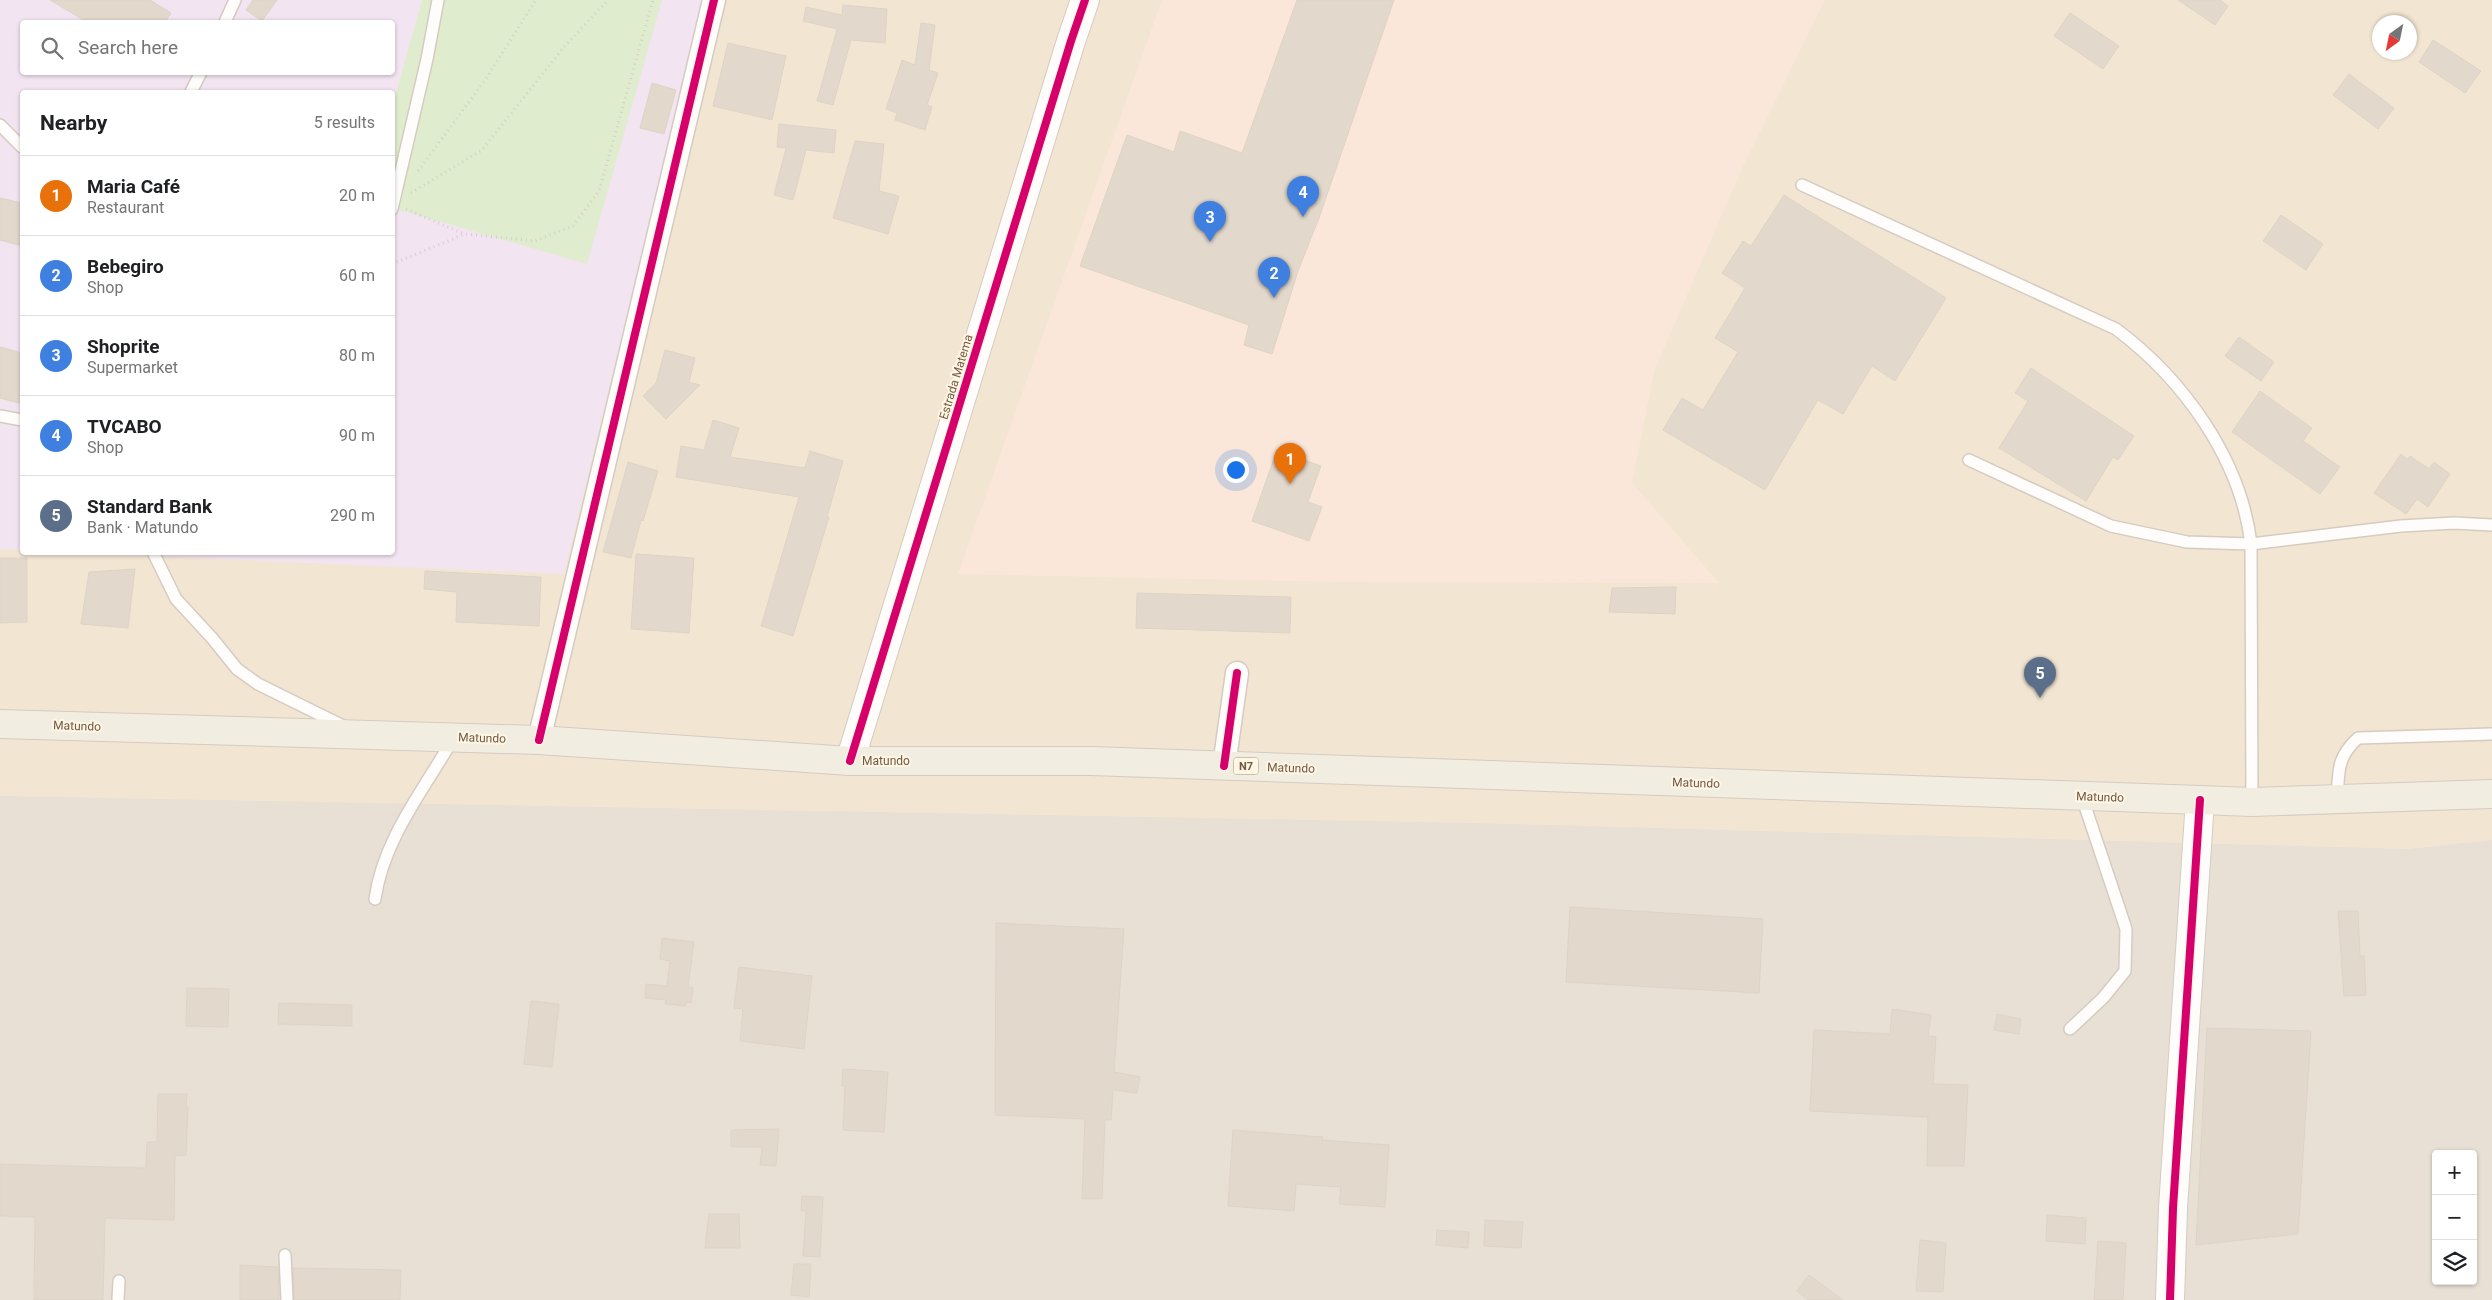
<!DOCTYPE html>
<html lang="en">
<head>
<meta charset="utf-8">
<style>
	body { margin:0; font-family:Roboto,sans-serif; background:#f6f6f6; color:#202124 }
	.controls { position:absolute; right:15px; bottom:15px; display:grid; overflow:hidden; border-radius:5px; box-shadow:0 1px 4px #0004 }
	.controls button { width:45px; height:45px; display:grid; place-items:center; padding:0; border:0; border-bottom:1px solid #e0e0e0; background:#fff; color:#202124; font:25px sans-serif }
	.compass { position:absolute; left:2372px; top:15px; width:45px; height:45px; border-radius:50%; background:#fff; box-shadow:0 1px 4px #0004; rotate:213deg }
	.you { position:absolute; left:1235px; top:469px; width:18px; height:18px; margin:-12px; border:4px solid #fff; border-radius:50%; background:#1a73e8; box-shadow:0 0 0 8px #1a73e833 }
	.badge { display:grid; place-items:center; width:32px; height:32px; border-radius:50%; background:#a18d7d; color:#fff; font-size:16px; font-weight:700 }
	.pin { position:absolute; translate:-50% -41px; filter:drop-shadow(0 1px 2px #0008) }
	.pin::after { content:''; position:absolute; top:26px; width:18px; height:15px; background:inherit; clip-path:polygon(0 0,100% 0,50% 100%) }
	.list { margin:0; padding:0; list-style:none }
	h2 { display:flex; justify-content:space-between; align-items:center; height:65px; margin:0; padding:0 20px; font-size:21px }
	h2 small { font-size:16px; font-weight:400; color:#757577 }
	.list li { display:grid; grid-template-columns:32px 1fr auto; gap:15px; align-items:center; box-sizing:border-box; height:80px; padding:0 20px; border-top:1px solid #e0e0e0 }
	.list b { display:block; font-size:19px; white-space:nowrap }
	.list p { margin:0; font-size:16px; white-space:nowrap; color:#757577 }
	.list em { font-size:16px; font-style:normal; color:#757577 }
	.icon { flex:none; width:28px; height:28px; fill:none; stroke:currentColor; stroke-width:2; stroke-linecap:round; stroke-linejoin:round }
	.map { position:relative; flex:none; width:2492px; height:1300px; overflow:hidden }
	.search { position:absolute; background:#fff; box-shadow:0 1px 4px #0004; left:20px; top:20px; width:375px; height:55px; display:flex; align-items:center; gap:12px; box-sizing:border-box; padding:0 18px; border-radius:5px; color:#757577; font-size:19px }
	.panel { position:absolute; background:#fff; box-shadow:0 1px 4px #0004; left:20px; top:90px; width:375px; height:465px; border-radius:5px }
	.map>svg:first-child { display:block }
</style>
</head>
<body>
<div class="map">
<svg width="2492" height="1300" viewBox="0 0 2492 1300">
	<rect width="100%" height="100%" fill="#f6f0e4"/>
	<path fill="#f2e6d3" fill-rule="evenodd" d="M 0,0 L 2492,0 L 2492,1300 L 0,1300 ZM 22,22 L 392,22 L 392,72 L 22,72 ZM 2380,22 L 2410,22 L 2410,52 L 2380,52 ZM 22,92 L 392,92 L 392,552 L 22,552 ZM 2436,1154 L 2473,1154 L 2473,1281 L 2436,1281 Z"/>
	<path fill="#fae7d9" d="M 1162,0 L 1825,0 L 1743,166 L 1654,371 L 1632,483 L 1719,583 L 1346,582 L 958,574 Z"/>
	<path fill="#e8e0d5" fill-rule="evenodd" d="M 0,796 L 1476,823 L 2409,849 L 2492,840 L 2492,1300 L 0,1300 ZM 2436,1154 L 2473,1154 L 2473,1281 L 2436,1281 Z"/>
	<path fill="#f2e4f0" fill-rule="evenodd" d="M 0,0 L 703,0 L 564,574 L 72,553 L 392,552 L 392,92 L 22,92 L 22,550 L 0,549 ZM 22,22 L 392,22 L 392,72 L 22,72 Z"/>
	<path fill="#dfedce" d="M 422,0 L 662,0 L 587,264 L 393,208 L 393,104 Z"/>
	<path fill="#e2d8cc" stroke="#dfd3c6" d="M 50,0 L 150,0 L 171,13 L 165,22 L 87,22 Z
		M 253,0 L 277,0 L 262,21 L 246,10 Z
		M 1297,0 L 1394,0 L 1319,218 L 1298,271 L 1272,354 L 1244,345 L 1249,325 L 1080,266 L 1127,135 L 1174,152 L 1180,131 L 1242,153 Z
		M 2178,0 L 2220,0 L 2228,6 L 2215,25 Z
		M 843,5 L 887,9 L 885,43 L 851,40 L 833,105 L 817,101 L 837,29 L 803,21 L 806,7 L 842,15 Z
		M 2070,13 L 2119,46 L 2103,69 L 2054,36 Z
		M 921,23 L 935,25 L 929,70 L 938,73 L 927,105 L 932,107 L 925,130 L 895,120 L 897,113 L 886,109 L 902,60 L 915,65 Z
		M 2433,40 L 2481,71 L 2465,93 L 2419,62 Z
		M 728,43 L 786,56 L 772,120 L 713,106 Z
		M 2349,74 L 2394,108 L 2378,129 L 2333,95 Z
		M 652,83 L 676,90 L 664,134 L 640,128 Z
		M 779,124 L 836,130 L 834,153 L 806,150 L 793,200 L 774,195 L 786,148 L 777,147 Z
		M 855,141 L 884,144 L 879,191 L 899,196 L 888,234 L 833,218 Z
		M 1784,195 L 1946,298 L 1895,381 L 1872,366 L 1843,414 L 1818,400 L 1765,490 L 1663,430 L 1682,398 L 1703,410 L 1738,352 L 1715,338 L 1745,288 L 1722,273 L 1743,241 L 1751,246 Z
		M 0,198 L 22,203 L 22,246 L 0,240 Z
		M 2281,215 L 2323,244 L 2306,270 L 2263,241 Z
		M 2239,337 L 2274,362 L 2261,381 L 2225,356 Z
		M 0,347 L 22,353 L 22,404 L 0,398 Z
		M 665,350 L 695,358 L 689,382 L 700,385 L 666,419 L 643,396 L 656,383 Z
		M 2031,368 L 2134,436 L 2118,460 L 2113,457 L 2086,501 L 1999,448 L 2028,401 L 2015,393 Z
		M 2260,391 L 2312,428 L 2303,441 L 2340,467 L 2320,494 L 2232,432 Z
		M 713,420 L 739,428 L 730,457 L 805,468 L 810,451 L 843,461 L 827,517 L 829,517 L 793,636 L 761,626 L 799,497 L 676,477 L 681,446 L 704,450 Z
		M 1277,450 L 1321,466 L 1308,502 L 1322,507 L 1309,541 L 1252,521 Z
		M 2401,454 L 2407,459 L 2410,456 L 2429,469 L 2434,462 L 2450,474 L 2428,507 L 2417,499 L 2406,514 L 2374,493 Z
		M 628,462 L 658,471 L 643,521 L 641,520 L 631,558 L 603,552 Z
		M 636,554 L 694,558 L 689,633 L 631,629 Z
		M 0,558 L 27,558 L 27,622 L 0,623 Z
		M 135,569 L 128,628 L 81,624 L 89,572 Z
		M 425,571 L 541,577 L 539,626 L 456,622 L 457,592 L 424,589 Z
		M 1676,587 L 1675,614 L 1609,612 L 1612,588 Z
		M 1137,593 L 1291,597 L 1290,633 L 1136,628 Z
		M 1570,907 L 1763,919 L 1759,993 L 1566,982 Z
		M 2338,911 L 2358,911 L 2360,956 L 2364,956 L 2366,995 L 2344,996 Z
		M 996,923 L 1124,929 L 1114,1072 L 1140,1077 L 1137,1093 L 1113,1090 L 1111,1120 L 1105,1120 L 1102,1199 L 1082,1199 L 1085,1119 L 995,1115 Z
		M 662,938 L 694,942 L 688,987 L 693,988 L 691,1003 L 686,1002 L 686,1006 L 665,1004 L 666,1000 L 645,998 L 646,984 L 667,986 L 670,961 L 660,959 Z
		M 739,967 L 812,976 L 804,1049 L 740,1041 L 743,1009 L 734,1008 Z
		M 187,988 L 229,989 L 228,1027 L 186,1026 Z
		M 531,1001 L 559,1004 L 552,1067 L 524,1064 Z
		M 279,1003 L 352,1005 L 352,1026 L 278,1024 Z
		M 1892,1009 L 1931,1015 L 1928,1036 L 1936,1037 L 1933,1084 L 1968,1085 L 1964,1166 L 1927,1166 L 1928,1117 L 1810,1111 L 1814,1030 L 1890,1034 Z
		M 1997,1014 L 2021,1019 L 2019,1034 L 1994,1030 Z
		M 2207,1028 L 2311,1031 L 2298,1234 L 2196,1245 Z
		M 843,1069 L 888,1072 L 884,1132 L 843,1130 L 845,1086 L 842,1086 Z
		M 158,1094 L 187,1094 L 186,1107 L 188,1107 L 186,1155 L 175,1156 L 174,1220 L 105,1218 L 103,1300 L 34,1300 L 35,1217 L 0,1216 L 0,1164 L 146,1168 L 147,1142 L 157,1142 Z
		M 779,1129 L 776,1166 L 760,1165 L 762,1147 L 731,1147 L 731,1130 Z
		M 1233,1130 L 1323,1137 L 1322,1140 L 1389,1145 L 1385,1207 L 1339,1204 L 1341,1187 L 1296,1184 L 1294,1211 L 1228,1206 Z
		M 802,1196 L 823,1197 L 820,1257 L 803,1256 L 806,1211 L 801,1211 Z
		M 709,1214 L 739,1214 L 740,1248 L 705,1248 Z
		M 2047,1215 L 2086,1218 L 2085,1244 L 2046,1241 Z
		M 1485,1220 L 1523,1222 L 1521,1248 L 1484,1246 Z
		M 1437,1230 L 1469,1232 L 1468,1248 L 1436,1245 Z
		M 1920,1240 L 1946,1243 L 1943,1292 L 1916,1291 Z
		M 2098,1241 L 2126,1243 L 2123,1300 L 2094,1300 Z
		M 794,1264 L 811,1264 L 809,1297 L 791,1295 Z
		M 240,1265 L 278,1267 L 279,1300 L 240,1300 Z
		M 293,1268 L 401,1270 L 400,1300 L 294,1300 Z
		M 1809,1275 L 1843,1300 L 1808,1300 L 1797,1291 Z"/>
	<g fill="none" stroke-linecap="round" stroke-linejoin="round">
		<defs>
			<path id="service" d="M 225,22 L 235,0
				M 191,92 L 201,72
				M 0,125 L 22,147
				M 1802,185 L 2116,329 C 2183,379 2241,459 2251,544 L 2252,802
				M 392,209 L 427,59 L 438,0
				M 0,416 L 22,420
				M 1969,460 L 2111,526 L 2187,542 L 2251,544 L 2401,526 L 2454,523 L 2492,525
				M 153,552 L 176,599 L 212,638 L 237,669 L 258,684 L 343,726
				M 2337,800 C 2339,772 2336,758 2358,738 L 2492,734
				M 375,899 C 383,840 424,789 453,739
				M 2070,1029 L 2103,998 L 2125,971 L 2126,929 L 2082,797
				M 285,1255 L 287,1300
				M 118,1300 L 119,1281"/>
			<path id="minor" d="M 539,740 L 714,0
				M 1224,766 L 1237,673"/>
			<path id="tertiary" d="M 850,761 L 1071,41 L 1085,0
				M 2170,1300 L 2173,1208 L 2200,800"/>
			<path id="primary" d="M 0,724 L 539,740 L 850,761 L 1091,761 L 2200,800 L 2252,802 L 2492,794"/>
		</defs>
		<use href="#service" stroke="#d5cbc0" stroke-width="14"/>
		<use href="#minor" stroke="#d5cbc0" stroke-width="25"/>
		<use href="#tertiary" stroke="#d5cbc0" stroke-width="30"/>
		<use href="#primary" stroke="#d5cbc2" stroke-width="30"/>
		<path stroke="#d6cec7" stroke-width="3" stroke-dasharray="1 4" stroke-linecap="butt" d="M 418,171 L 485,80 L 536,0
			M 411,193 L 482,150 L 564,47 L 608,0
			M 406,209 L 464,234
			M 392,264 L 465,234 L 535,241 L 573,226 L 599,191 L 653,0"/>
		<use href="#service" stroke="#fefdfb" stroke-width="11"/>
		<use href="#minor" stroke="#fefdfb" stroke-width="22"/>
		<use href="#tertiary" stroke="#fefdfb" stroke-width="28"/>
		<use href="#primary" stroke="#f2ede1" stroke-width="28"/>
		<defs>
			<path id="cycleway" d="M 539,740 L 714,0
				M 850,761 L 1071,41 L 1085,0
				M 1224,766 L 1237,673
				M 2170,1300 L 2173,1208 L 2200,800"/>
		</defs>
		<use href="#cycleway" stroke="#fff6e4" stroke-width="11"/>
		<use href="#cycleway" stroke="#d6006c" stroke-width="8"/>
	</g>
	<g text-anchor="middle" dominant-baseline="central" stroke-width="4" stroke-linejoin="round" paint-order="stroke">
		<rect fill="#fff6e4" stroke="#9d8775" stroke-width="1" x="1233.5" y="757.5" width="25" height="17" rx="4"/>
		<g font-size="11" font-weight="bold" fill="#735845">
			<text x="1246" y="766">N7</text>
		</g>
		<g font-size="12" fill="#735845" stroke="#fff6e4">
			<text transform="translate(956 377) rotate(-73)">Estrada Matema</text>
			<text transform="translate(77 726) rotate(2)">Matundo</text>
			<text transform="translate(482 738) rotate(2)">Matundo</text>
			<text x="886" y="761">Matundo</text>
			<text transform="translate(1291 768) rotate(2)">Matundo</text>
			<text transform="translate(1696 783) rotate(2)">Matundo</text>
			<text transform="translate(2100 797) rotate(2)">Matundo</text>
		</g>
	</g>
</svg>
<div class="controls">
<button>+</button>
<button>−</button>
<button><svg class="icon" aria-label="layers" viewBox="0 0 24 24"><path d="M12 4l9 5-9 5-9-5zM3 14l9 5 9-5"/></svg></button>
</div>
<svg class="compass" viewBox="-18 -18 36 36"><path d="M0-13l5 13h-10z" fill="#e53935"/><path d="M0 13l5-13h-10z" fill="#757577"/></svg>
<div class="you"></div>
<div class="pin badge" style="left:1290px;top:484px;background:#e8710a">1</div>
<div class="pin badge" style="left:1274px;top:298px;background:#3f7fe0">2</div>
<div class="pin badge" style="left:1210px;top:242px;background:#3f7fe0">3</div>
<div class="pin badge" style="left:1303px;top:217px;background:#3f7fe0">4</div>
<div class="pin badge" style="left:2040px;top:698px;background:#5c6f8a">5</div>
<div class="search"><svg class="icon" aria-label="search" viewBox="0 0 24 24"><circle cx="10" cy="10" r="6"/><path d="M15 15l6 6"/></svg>Search here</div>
<section class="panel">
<h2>Nearby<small>5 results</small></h2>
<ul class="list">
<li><span class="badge" style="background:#e8710a">1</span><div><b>Maria Café</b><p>Restaurant</p></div><em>20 m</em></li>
<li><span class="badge" style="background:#3f7fe0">2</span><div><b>Bebegiro</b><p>Shop</p></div><em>60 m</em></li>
<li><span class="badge" style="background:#3f7fe0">3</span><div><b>Shoprite</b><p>Supermarket</p></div><em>80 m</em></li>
<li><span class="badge" style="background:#3f7fe0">4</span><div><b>TVCABO</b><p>Shop</p></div><em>90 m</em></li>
<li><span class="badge" style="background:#5c6f8a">5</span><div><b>Standard Bank</b><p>Bank · Matundo</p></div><em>290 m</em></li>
</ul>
</section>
</div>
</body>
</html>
